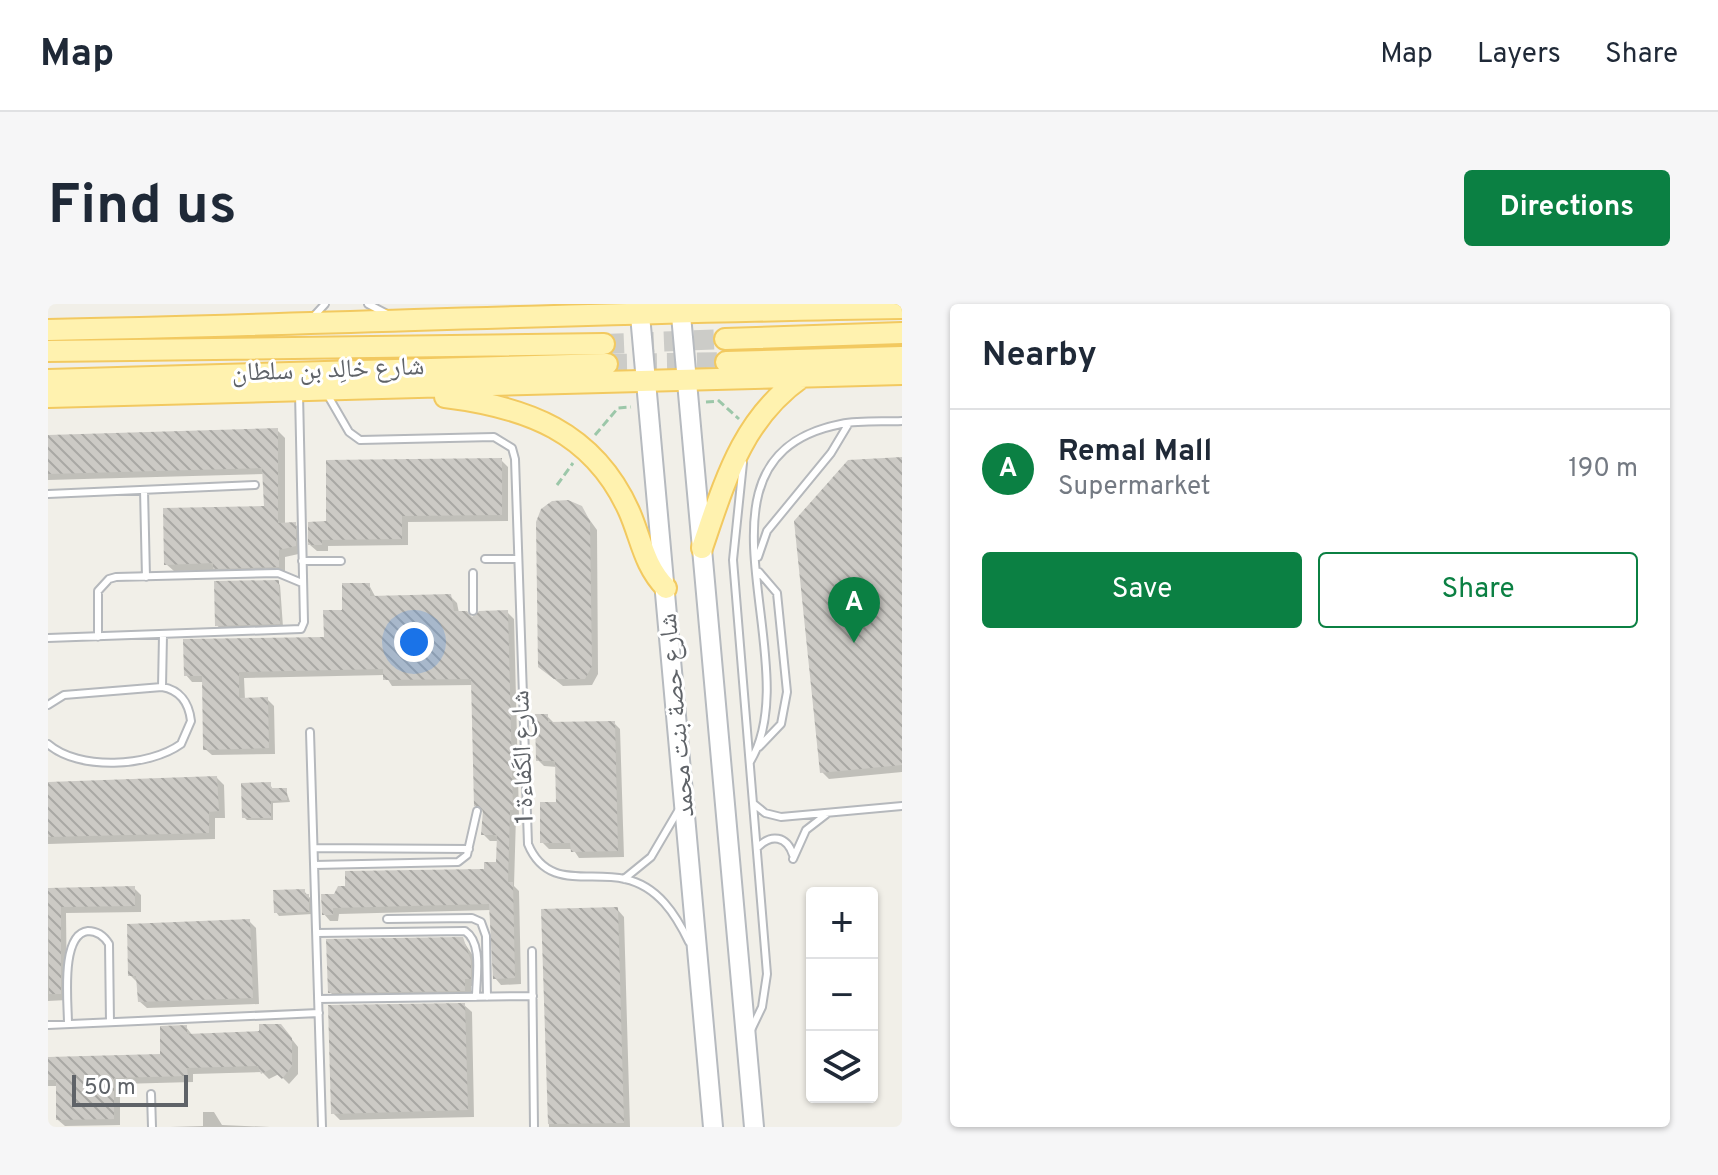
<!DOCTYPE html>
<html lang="en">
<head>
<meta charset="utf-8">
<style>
	body { margin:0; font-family:Overpass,"Noto Naskh Arabic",sans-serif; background:#f6f6f7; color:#1f2937 }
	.controls { position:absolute; right:24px; bottom:24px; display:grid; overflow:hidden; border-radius:8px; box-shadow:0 2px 6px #0004 }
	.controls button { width:72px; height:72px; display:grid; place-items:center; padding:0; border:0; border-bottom:2px solid #e0e1e3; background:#fff; color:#1f2937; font:40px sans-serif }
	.scale { position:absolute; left:24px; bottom:20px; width:116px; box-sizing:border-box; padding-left:8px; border:4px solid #5f6368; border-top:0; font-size:22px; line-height:28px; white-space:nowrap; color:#5f6368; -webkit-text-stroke:6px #fff; paint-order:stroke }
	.you { position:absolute; left:366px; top:338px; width:28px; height:28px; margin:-20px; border:6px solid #fff; border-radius:50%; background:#1a73e8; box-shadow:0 0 0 12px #1a73e833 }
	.badge { display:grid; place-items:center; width:52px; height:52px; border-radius:50%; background:#0b8043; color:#fff; font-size:26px; font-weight:700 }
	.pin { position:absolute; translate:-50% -66px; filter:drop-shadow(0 2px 4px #0008) }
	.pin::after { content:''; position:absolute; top:42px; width:28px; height:24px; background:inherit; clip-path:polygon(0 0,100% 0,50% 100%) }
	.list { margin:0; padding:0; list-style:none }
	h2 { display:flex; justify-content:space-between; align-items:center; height:104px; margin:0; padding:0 32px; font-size:34px }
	h2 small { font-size:26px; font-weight:400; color:#747a83 }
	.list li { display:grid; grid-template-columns:52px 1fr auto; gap:24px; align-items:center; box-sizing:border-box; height:120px; padding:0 32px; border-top:2px solid #e0e1e3 }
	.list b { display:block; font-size:30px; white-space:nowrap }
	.list p { margin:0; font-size:26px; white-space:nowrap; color:#747a83 }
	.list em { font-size:26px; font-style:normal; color:#747a83 }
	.actions { display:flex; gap:16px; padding:24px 32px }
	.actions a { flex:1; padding:18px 0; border:2px solid #0b8043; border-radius:8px; text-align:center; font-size:28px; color:#0b8043 }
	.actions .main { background:#0b8043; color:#fff }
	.icon { flex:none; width:44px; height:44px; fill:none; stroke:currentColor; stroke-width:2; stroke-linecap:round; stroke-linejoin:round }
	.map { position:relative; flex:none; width:854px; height:823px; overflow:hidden; border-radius:8px }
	header { display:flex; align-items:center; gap:48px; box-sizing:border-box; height:112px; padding:0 40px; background:#fff; border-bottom:2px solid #e0e1e3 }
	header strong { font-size:38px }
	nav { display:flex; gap:44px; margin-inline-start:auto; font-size:28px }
	.intro { display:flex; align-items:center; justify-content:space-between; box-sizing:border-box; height:192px; padding:0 48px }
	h1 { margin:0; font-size:56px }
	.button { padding:20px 36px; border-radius:8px; background:#0b8043; color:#fff; font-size:28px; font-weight:700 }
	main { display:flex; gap:48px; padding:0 48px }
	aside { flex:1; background:#fff; border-radius:8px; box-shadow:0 2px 6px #0004 }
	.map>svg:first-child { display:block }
</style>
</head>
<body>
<header>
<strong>Map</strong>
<nav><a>Map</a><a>Layers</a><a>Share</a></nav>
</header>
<div class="intro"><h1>Find us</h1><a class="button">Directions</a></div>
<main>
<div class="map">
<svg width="854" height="823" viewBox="0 0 854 823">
	<defs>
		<pattern id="building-back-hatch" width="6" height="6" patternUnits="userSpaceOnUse" patternTransform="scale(2)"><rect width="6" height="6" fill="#cccac5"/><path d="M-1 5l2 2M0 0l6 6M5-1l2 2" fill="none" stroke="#a9a8a4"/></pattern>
	</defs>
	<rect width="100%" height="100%" fill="#f1efe8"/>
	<path fill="#0003" d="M 229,126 L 237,134 L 237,221 L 247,220 L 254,228 L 255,249 L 237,253 L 237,269 L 175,271 L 170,266 L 126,267 L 118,260 L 218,204 L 217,170 L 0,176 L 0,133 Z
		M 854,155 L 854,468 L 781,475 L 774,468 Z
		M 453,156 L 460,163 L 460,217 L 360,218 L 360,241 L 280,242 L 280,247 L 269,247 L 262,241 L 280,219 Z
		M 533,204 L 549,226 L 550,370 L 544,381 L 515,382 L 500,370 Z
		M 228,277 L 232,281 L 235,323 L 173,326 L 169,321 Z
		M 321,281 L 328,294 L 402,292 L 409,299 L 411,309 L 424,315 L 459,308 L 466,315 L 471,512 L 468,512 L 466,582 L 471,587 L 473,680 L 453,681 L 447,674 L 443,606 L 291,610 L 290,617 L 282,617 L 276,610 L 275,592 L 438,566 L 450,560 L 451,537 L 442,537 L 435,530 L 435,508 L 428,501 L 425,381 L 344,382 L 337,371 L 196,374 L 197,396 L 219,395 L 226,402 L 227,450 L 164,451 L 157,445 L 156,378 L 144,378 L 138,371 L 278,335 Z
		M 499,412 L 505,418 L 566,419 L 572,425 L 576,553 L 531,554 L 525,545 L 501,545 L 494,538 L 510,500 L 509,463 L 496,462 L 490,456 Z
		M 169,474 L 176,481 L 177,514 L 167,514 L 167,535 L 0,540 L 0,480 Z
		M 222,480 L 225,486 L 238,486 L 242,498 L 225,499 L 225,516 L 199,516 L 196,513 Z
		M 86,584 L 93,591 L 93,608 L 18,609 L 19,696 L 0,697 L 0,586 Z
		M 256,587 L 263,595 L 264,610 L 231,612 L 228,608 Z
		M 569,605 L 576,613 L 582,823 L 501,823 L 495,607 Z
		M 201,617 L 208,624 L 211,700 L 99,704 L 91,697 L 89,678 L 82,671 Z
		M 414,635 L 429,658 L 429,682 L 423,682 L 423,693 L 289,695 L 282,688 Z
		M 416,701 L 424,708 L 426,813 L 292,816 L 285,809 Z
		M 138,723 L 145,732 L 239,729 L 250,743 L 250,770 L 241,780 L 231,770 L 221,775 L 214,768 L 145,770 L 145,778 L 72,780 L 72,821 L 17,822 L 10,816 L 10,782 L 0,782 L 0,755 L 114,751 Z
		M 155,808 L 166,808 L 174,821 L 222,823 L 122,823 L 155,822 Z"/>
	<path fill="url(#building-back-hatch)" d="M 230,124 L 230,219 L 248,218 L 248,242 L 231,246 L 231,263 L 165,265 L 165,259 L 116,261 L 115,204 L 216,202 L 214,164 L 0,170 L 0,131 Z
		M 854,153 L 854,461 L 772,469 L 746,217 L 800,156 Z
		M 454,154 L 454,211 L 354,212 L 354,235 L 274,236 L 274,241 L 260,241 L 260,218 L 278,217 L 278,156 Z
		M 520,196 L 534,202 L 542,217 L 544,362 L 537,375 L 506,375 L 490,363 L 488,218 L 493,205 L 504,197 Z
		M 231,276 L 232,320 L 167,322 L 166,277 Z
		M 294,279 L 322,279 L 322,292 L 403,290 L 406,307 L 419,307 L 424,313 L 431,307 L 460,306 L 465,506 L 462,506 L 460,578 L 465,578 L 467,674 L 445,675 L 441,600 L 285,604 L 285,611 L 274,611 L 273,590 L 286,590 L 290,582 L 297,582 L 297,567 L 436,565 L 436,558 L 448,558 L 449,531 L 433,531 L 435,506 L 426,502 L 423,375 L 335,376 L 335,365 L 191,368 L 191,394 L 220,393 L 221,444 L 155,446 L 154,372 L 136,372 L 135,335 L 276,333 L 275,306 L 294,306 Z
		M 487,410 L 500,410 L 500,418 L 567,417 L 570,547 L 523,548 L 522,539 L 492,539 L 492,498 L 508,498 L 507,457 L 488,457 Z
		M 169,472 L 171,507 L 161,508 L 161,529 L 0,533 L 0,478 Z
		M 223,478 L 223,484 L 239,484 L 239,496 L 223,497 L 223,514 L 194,514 L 193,479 Z
		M 87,582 L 87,602 L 13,603 L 13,690 L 1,690 L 0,584 Z
		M 257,585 L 257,590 L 261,590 L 261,608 L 226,609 L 225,586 Z
		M 570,603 L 576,819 L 500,820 L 493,605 Z
		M 202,615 L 205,694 L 90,698 L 88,672 L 80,672 L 79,620 Z
		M 415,633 L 423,657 L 423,675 L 417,675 L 417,687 L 280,689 L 278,635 Z
		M 417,699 L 420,806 L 283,810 L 280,701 Z
		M 211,720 L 233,720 L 244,734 L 244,762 L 234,775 L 223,765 L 213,770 L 210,762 L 139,764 L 140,772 L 66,774 L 66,815 L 8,816 L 8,776 L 0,776 L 0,753 L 112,750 L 112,722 L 139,721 L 139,730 L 211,727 Z"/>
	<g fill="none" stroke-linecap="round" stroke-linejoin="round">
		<path stroke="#ccccc8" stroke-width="20" stroke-dasharray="20 10" stroke-linecap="butt" d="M 556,40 L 677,35
			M 559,60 L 678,58"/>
		<defs>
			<path id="service" d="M 320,0 L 339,10
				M 266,12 L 277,0
				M 279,90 L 301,128 L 312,136 L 446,133 L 464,144 L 467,155 L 480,540 C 499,586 540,567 577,575 C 610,582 628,611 641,638
				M 695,159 L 685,256 L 719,670 L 714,703 L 703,726
				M 96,186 L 98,273
				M 0,190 L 207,181
				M 710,253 L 719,227 L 783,149 L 801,119
				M 437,255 L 469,255
				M 254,257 L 293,257
				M 711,268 L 729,289 L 739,388 L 733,420 L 711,443
				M 425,269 L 425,307
				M 50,333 L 50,287 L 61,275 L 68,273 L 230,269 L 254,279
				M 0,334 L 253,325 L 256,318 L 251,89
				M 114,383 L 115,331
				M 0,401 L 16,391 L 114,383 C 132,386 141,399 143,417 L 133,440 C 101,463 31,467 0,440
				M 262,428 L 274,823
				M 702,458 C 763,357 625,153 793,120 C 812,116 834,118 854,117
				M 706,500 L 717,509 L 733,513 L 854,502
				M 266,544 L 421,545
				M 709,544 C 723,529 739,532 745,551
				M 745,555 L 758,526 L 780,509
				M 266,561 L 410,558 L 419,551 L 429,507
				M 576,575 L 603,553 L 630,507
				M 339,615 L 424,614 L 433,618 L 438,632 L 439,693
				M 269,629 L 417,627 C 435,639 428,673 428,693
				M 484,647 L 486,823
				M 270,695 L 485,692
				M 20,720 C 20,698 12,630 40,627 C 50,627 56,632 61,640 L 62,718
				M 0,721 L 271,709
				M 103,790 L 104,823"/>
			<path id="secondary" d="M 591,0 L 665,823
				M 632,0 L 706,823"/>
			<path id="primary" d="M 0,26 C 285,20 569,8 854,4
				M 677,35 L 854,29
				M 0,47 L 556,40
				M 678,58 L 854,53
				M 0,76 L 559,60
				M 0,93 L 854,70
				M 397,93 C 478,103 545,127 581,207 C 593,234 596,262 618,284
				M 654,244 C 677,177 694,115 754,73"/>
		</defs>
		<use href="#service" stroke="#b5b8bc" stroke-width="10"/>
		<use href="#secondary" stroke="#b6babf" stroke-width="22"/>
		<use href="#primary" stroke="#f2c960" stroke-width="24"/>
		<path stroke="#9cc7a9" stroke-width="3" stroke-dasharray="8 4" stroke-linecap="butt" d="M 670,96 L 691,115
			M 658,98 L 671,97
			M 547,131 L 570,104 L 583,103
			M 509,181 L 525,159"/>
		<use href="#service" stroke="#fff" stroke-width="6"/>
		<use href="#secondary" stroke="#fff" stroke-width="18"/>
		<use href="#primary" stroke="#fff2af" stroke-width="20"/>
	</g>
	<g text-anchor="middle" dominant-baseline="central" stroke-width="6" stroke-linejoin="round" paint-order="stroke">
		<g font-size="26" fill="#5f6368" stroke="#fff">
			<text transform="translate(280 67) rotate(-2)">شارع خالِد بن سلطان</text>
			<text transform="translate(630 411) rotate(-95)">شارع حصة بنت محمد</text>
			<text transform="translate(476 453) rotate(-92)">شارع الكَفاءة 1</text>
		</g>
	</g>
</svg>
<div class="controls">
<button>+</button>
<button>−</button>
<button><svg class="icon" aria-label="layers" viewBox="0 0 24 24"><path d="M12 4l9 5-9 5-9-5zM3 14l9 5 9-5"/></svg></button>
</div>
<div class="scale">50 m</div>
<div class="you"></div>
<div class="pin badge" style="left:806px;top:339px">A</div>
</div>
<aside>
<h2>Nearby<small></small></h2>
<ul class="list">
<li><span class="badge">A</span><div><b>Remal Mall</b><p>Supermarket</p></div><em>190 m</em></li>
</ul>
<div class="actions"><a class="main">Save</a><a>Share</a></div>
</aside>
</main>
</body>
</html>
